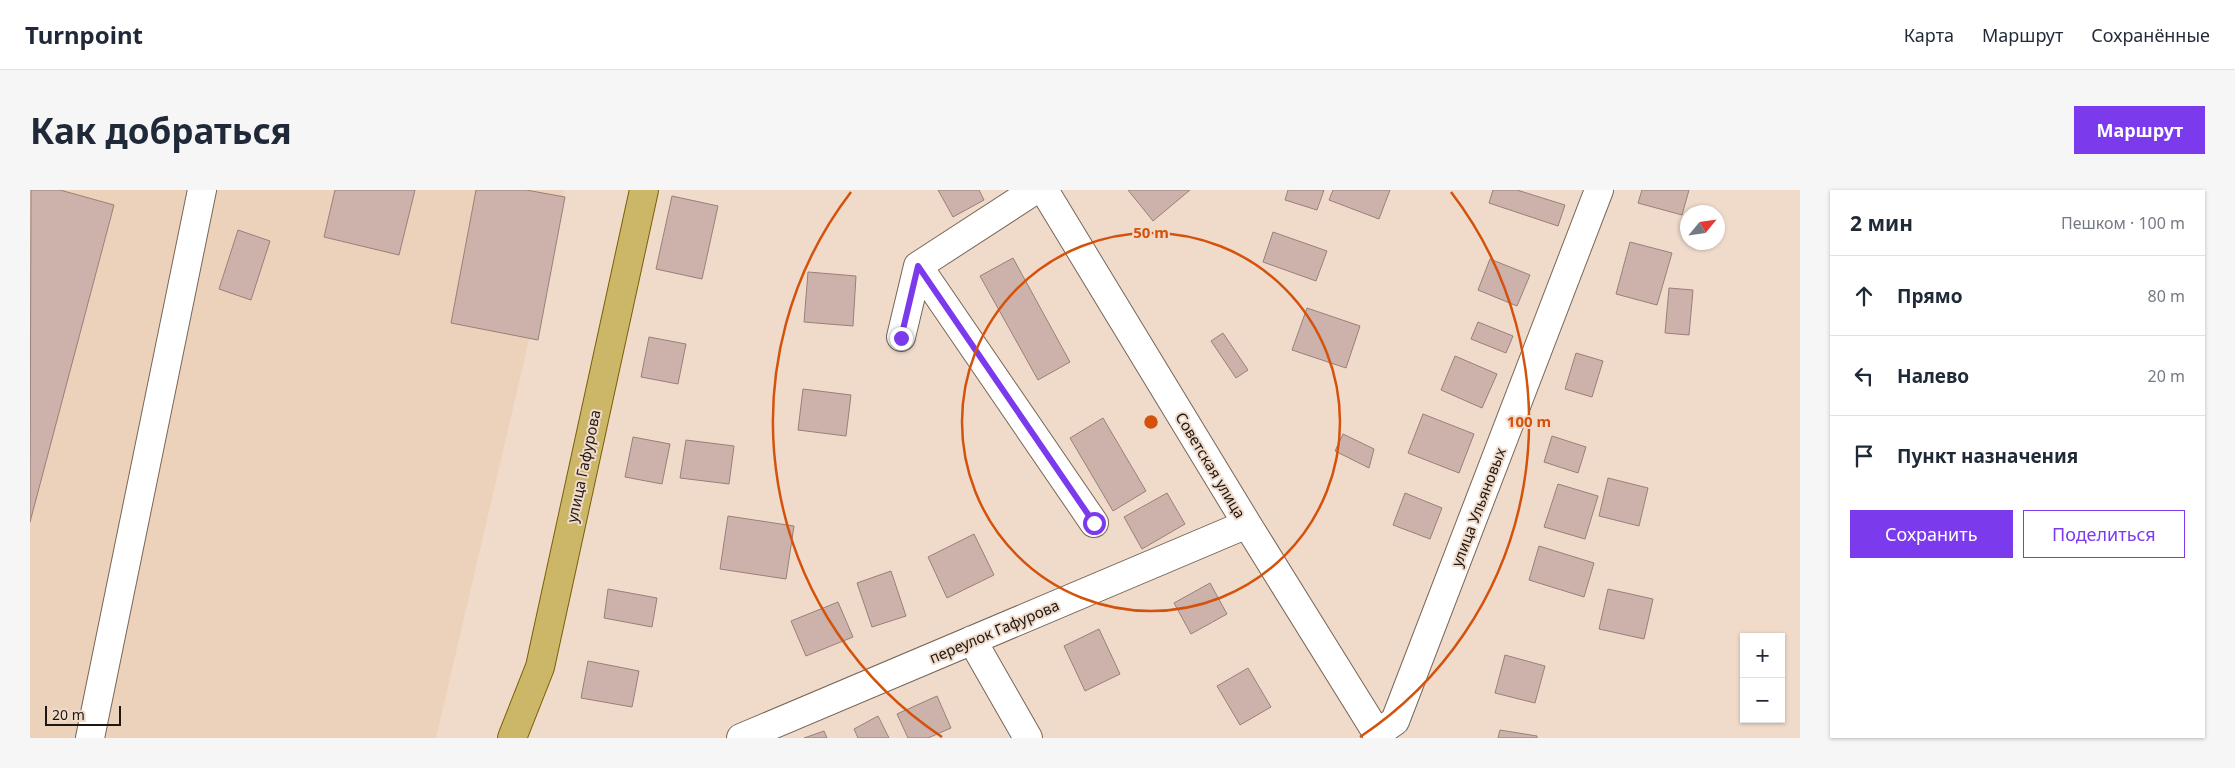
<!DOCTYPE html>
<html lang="ru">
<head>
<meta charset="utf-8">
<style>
	body { margin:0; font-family:"Noto Sans",sans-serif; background:#f6f6f7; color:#1f2937 }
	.controls { position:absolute; right:15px; bottom:15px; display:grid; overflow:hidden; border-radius:0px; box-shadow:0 1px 4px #0004 }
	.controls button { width:45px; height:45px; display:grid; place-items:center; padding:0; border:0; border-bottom:1px solid #e0e1e3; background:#fff; color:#1f2937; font:25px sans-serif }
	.compass { position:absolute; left:1650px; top:15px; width:45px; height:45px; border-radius:50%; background:#fff; box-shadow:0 1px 4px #0004; rotate:61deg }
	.scale { position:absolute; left:15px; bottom:12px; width:76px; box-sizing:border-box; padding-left:5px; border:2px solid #1e1711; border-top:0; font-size:14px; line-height:18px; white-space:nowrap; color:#1e1711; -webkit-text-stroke:4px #f0dbcb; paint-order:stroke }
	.stop { position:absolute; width:15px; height:15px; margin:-11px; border:4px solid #7c3aed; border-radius:50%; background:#fff }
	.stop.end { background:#7c3aed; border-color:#fff; box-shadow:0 1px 5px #0008 }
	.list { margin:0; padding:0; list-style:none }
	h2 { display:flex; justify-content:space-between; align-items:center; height:65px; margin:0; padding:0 20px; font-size:21px }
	h2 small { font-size:16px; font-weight:400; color:#747a83 }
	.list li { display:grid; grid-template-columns:32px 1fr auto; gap:15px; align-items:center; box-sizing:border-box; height:80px; padding:0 20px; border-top:1px solid #e0e1e3 }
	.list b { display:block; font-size:19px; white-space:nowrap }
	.list em { font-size:16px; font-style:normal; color:#747a83 }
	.actions { display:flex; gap:10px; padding:15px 20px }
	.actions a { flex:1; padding:11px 0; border:1px solid #7c3aed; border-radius:0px; text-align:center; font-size:18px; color:#7c3aed }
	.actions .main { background:#7c3aed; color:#fff }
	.icon { flex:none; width:28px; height:28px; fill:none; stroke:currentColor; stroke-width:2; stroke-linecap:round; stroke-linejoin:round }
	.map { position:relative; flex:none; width:1770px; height:548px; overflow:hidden; border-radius:0px }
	header { display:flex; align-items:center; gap:30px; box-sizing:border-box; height:70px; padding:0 25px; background:#fff; border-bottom:1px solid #e0e1e3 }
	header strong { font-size:24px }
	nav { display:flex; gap:28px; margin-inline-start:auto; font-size:18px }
	.intro { display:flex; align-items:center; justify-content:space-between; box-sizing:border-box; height:120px; padding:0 30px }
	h1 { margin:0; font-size:35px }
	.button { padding:12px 22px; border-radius:0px; background:#7c3aed; color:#fff; font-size:18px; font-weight:700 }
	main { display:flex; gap:30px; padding:0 30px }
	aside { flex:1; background:#fff; border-radius:0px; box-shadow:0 1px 4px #0004 }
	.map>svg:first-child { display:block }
</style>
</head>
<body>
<header>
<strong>Turnpoint</strong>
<nav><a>Карта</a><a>Маршрут</a><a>Сохранённые</a></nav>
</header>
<div class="intro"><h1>Как добраться</h1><a class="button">Маршрут</a></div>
<main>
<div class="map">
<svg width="1770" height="548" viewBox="0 0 1770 548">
	<rect width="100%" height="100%" fill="#f0dbcb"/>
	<path fill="#ecd1bb" d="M 0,0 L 534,0 L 406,548 L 0,548 Z"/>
	<path fill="#ccb2ab" stroke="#988079" d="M 1,0 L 30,0 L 84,15 L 0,332 Z
		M 305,0 L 385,0 L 369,65 L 294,47 Z
		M 446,0 L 496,0 L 535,7 L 508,150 L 421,133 Z
		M 908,0 L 949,0 L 954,10 L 923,27 Z
		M 1098,0 L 1160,0 L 1123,31 Z
		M 1258,0 L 1294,0 L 1287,20 L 1255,10 Z
		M 1303,0 L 1360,0 L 1349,29 L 1299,10 Z
		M 1463,0 L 1487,0 L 1535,15 L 1528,36 L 1459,13 Z
		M 1612,0 L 1659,0 L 1652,25 L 1608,13 Z
		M 642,6 L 688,16 L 672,89 L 626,79 Z
		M 208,40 L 240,51 L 221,110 L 189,99 Z
		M 1243,42 L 1297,61 L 1286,91 L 1233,72 Z
		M 1600,52 L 1642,63 L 1627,115 L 1586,104 Z
		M 983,68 L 1040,172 L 1008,190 L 950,86 Z
		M 1460,69 L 1500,85 L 1487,116 L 1448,100 Z
		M 778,82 L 826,86 L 823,136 L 774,132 Z
		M 1639,98 L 1663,100 L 1659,145 L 1635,143 Z
		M 1277,118 L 1330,136 L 1316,178 L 1262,160 Z
		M 1448,132 L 1483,146 L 1476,163 L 1441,149 Z
		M 1193,143 L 1218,180 L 1206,188 L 1181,151 Z
		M 619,147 L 656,154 L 648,194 L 611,187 Z
		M 1546,163 L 1573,171 L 1562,207 L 1535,199 Z
		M 1425,166 L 1467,184 L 1452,218 L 1411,200 Z
		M 773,199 L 821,205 L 816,246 L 768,240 Z
		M 1393,224 L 1444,244 L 1429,283 L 1378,263 Z
		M 1073,228 L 1116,301 L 1083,321 L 1040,248 Z
		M 1313,244 L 1344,259 L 1339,278 L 1305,261 Z
		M 1522,246 L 1556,257 L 1548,283 L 1514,272 Z
		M 603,247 L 640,254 L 632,294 L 595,287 Z
		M 656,250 L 704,256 L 699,294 L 650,288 Z
		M 1578,288 L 1618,298 L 1609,336 L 1569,326 Z
		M 1528,294 L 1568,306 L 1555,349 L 1514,337 Z
		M 1137,303 L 1155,334 L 1112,359 L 1094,327 Z
		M 1375,303 L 1412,318 L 1400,349 L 1363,335 Z
		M 698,326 L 764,336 L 756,389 L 690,379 Z
		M 944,344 L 964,385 L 917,408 L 898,367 Z
		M 1509,356 L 1564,373 L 1554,407 L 1499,390 Z
		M 861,381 L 876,426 L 842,437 L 827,393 Z
		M 1180,393 L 1197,424 L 1161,444 L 1144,413 Z
		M 578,399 L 627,408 L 622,437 L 574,428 Z
		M 1578,399 L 1623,409 L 1614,449 L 1569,439 Z
		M 808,412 L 823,447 L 776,466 L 761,431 Z
		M 1069,439 L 1090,484 L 1055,501 L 1034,456 Z
		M 1475,465 L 1515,476 L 1505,513 L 1465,503 Z
		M 558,471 L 609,481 L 602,517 L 551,508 Z
		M 1218,478 L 1241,517 L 1210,535 L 1187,496 Z
		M 907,506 L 921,538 L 898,548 L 878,548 L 867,524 Z
		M 848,526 L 859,548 L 828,548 L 824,539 Z
		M 1470,540 L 1507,546 L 1507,548 L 1468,548 Z
		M 794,541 L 797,548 L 774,548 Z"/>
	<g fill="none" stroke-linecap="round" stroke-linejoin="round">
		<defs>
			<path id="minor" d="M 1005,0 L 888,76 L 1064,333
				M 1014,0 L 1217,334 L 1350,548
				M 871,147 L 888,76
				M 942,450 L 998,548
				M 1348,543 L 1365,531 L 1569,0
				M 60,548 L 172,0
				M 711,548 L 1217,334"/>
			<path id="major" d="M 482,548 L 510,477 L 614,0"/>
		</defs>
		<use href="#minor" stroke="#786657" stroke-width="30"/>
		<use href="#major" stroke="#795f08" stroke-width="30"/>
		<use href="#minor" stroke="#fff" stroke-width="28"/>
		<use href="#major" stroke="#ccb668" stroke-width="28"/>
	</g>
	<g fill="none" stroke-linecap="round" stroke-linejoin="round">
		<path stroke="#7c3aed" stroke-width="6" d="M 871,148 L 888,76 L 1064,333"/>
	</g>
	<g fill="none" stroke="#d4520c" stroke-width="2.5">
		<circle cx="1121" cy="232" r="189"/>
		<path d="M912 547A378 378 0 0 1 821 2M1421 2A378 378 0 0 1 1330 547"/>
	</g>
	<g text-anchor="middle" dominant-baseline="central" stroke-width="4" stroke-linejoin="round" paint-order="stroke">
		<g font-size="15" fill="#1e1711" stroke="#f0dbcb">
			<text transform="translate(1181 275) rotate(59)">Советская улица</text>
			<text transform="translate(553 276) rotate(-78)">улица Гафурова</text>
			<text transform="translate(1448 317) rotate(-69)">улица Ульяновых</text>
			<text transform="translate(964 441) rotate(-23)">переулок Гафурова</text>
		</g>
	</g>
	<circle cx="1121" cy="232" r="8" fill="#d4520c" stroke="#f0dbcb" stroke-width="2.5"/>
	<g font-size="15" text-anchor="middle" font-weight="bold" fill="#d4520c" stroke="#f0dbcb" stroke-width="4" stroke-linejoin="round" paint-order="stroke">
		<text x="1121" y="48">50 m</text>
		<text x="1499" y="237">100 m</text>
	</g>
</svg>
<div class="controls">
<button>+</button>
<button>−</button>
</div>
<svg class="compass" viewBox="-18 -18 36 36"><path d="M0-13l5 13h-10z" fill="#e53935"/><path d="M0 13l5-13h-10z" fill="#747a83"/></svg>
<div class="scale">20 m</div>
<div class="stop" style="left:1064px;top:333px"></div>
<div class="stop end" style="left:871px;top:148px"></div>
</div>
<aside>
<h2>2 мин<small>Пешком · 100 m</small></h2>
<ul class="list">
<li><svg class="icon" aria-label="ahead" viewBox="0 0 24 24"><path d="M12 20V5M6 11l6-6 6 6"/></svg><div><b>Прямо</b></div><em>80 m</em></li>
<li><svg class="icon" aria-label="left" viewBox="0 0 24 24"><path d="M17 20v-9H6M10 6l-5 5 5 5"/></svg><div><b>Налево</b></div><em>20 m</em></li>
<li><svg class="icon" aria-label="arrive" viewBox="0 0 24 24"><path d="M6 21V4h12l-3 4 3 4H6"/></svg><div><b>Пункт назначения</b></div></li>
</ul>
<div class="actions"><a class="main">Сохранить</a><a>Поделиться</a></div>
</aside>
</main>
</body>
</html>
